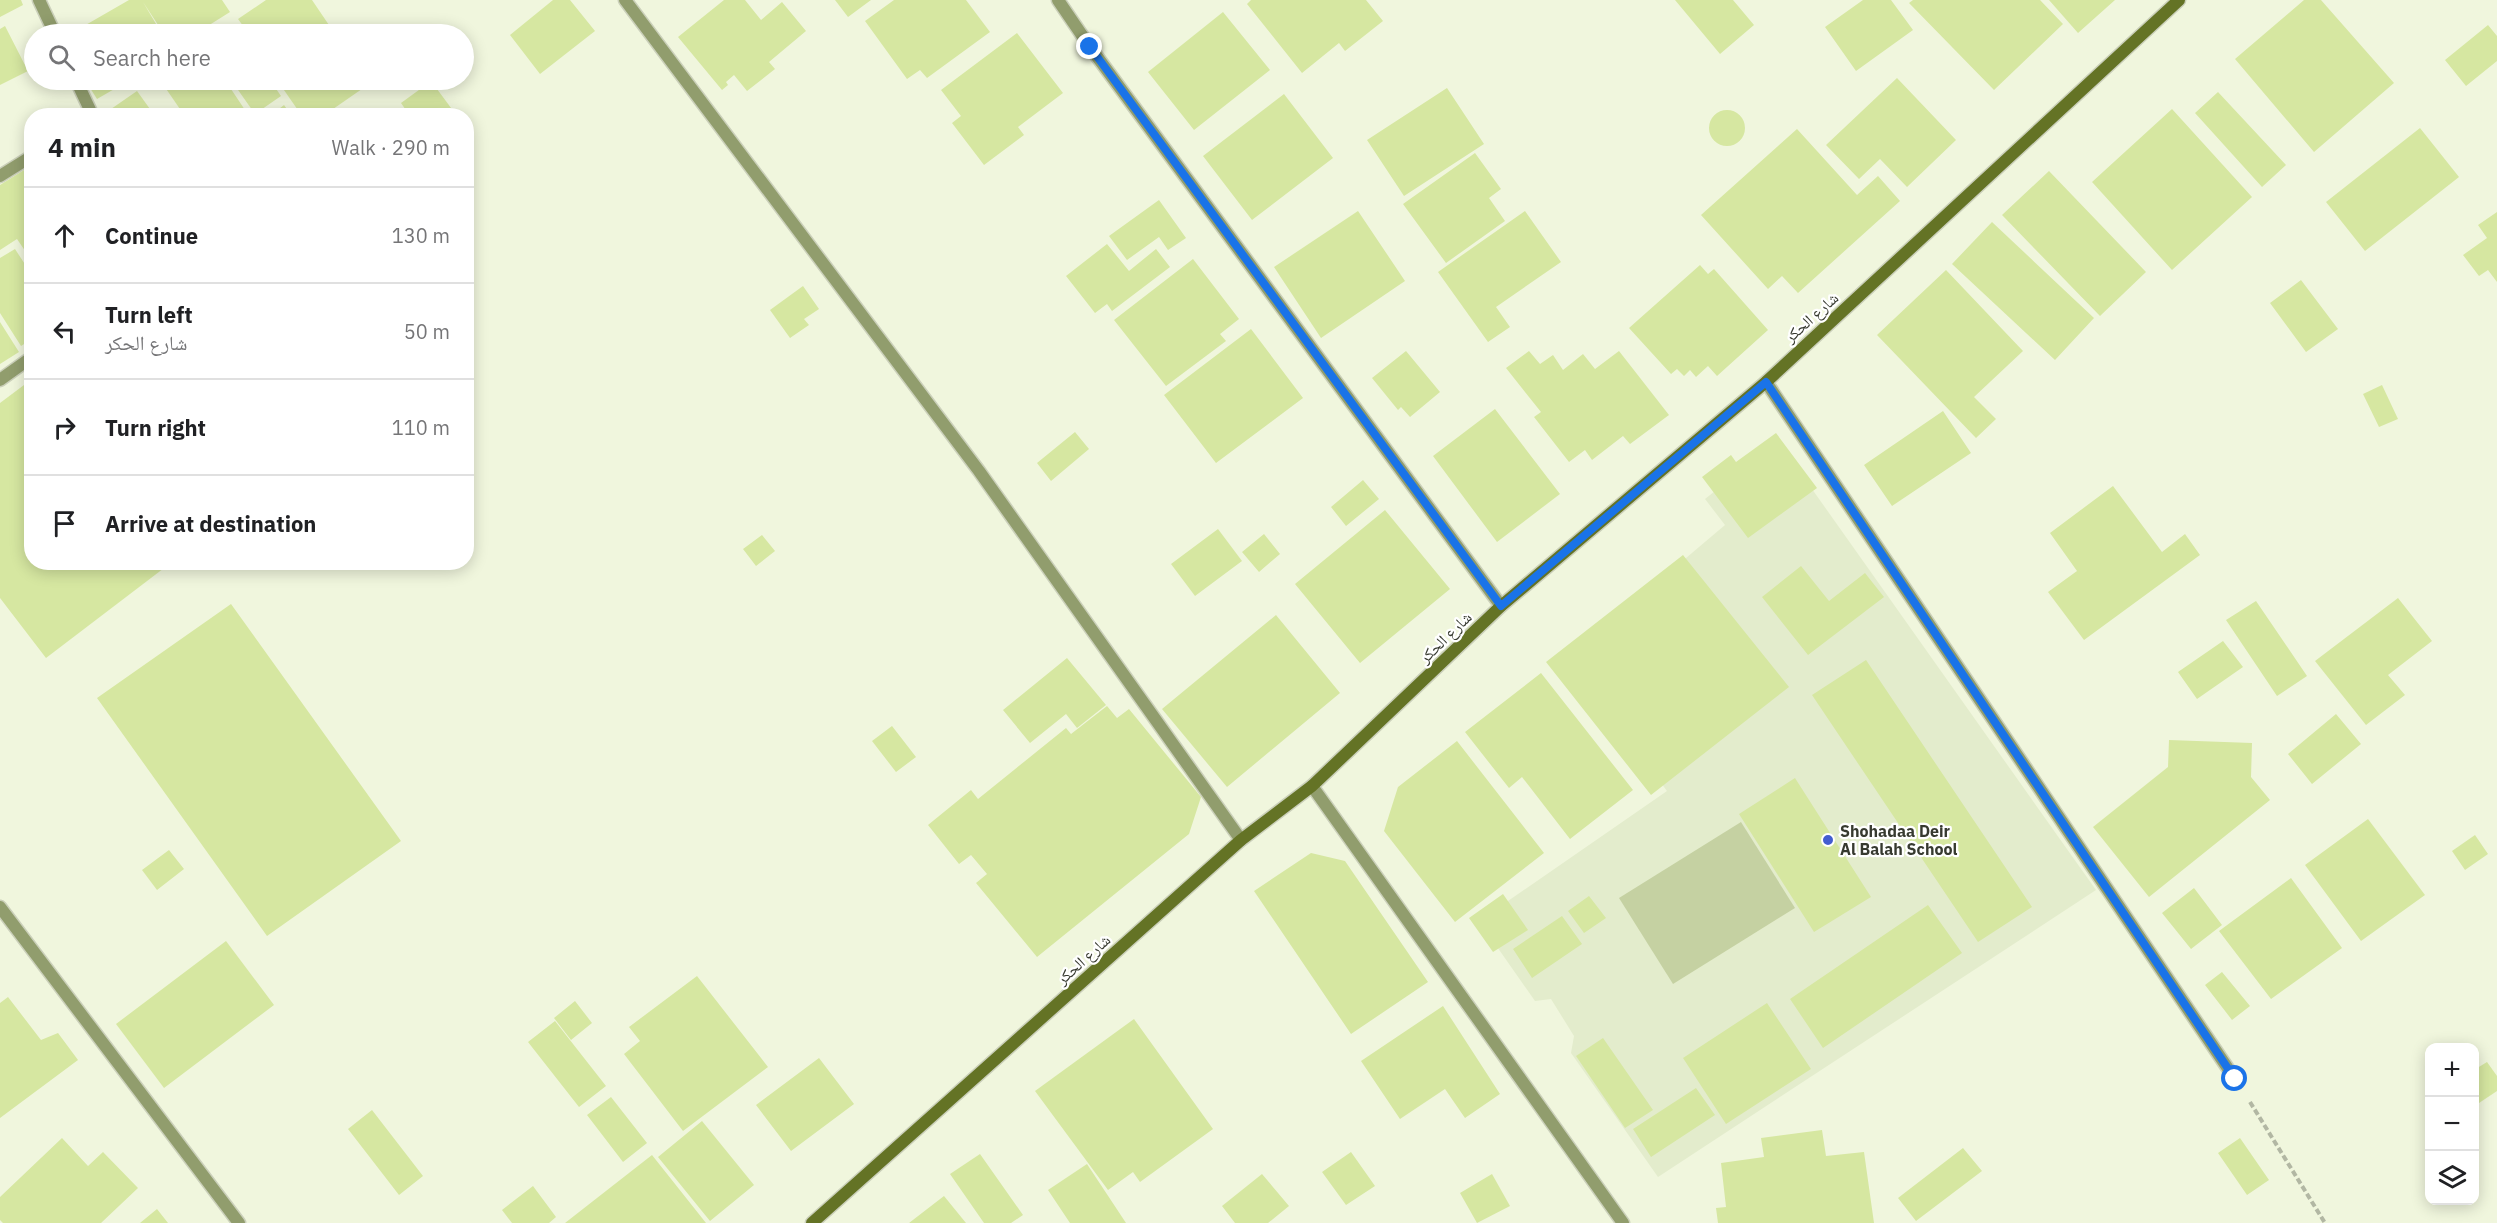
<!DOCTYPE html>
<html lang="en">
<head>
<meta charset="utf-8">
<style>
	body { margin:0; font-family:"IBM Plex Sans","Noto Naskh Arabic",sans-serif; background:#f6f6f6; color:#202124 }
	.controls { position:absolute; right:18px; bottom:18px; display:grid; overflow:hidden; border-radius:12px; box-shadow:0 3px 15px #0003 }
	.controls button { width:54px; height:54px; display:grid; place-items:center; padding:0; border:0; border-bottom:2px solid #e0e0e0; background:#fff; color:#202124; font:30px sans-serif }
	.stop { position:absolute; width:18px; height:18px; margin:-14px; border:4px solid #1a73e8; border-radius:50%; background:#fff }
	.stop.end { background:#1a73e8; border-color:#fff; box-shadow:0 2px 6px #0008 }
	.list { margin:0; padding:0; list-style:none }
	h2 { display:flex; justify-content:space-between; align-items:center; height:78px; margin:0; padding:0 24px; font-size:26px }
	h2 small { font-size:20px; font-weight:400; color:#757577 }
	.list li { display:grid; grid-template-columns:39px 1fr auto; gap:18px; align-items:center; box-sizing:border-box; height:96px; padding:0 24px; border-top:2px solid #e0e0e0 }
	.list b { display:block; font-size:22px; white-space:nowrap }
	.list p { margin:0; font-size:20px; white-space:nowrap; color:#757577 }
	.list em { font-size:20px; font-style:normal; color:#757577 }
	.icon { flex:none; width:33px; height:33px; fill:none; stroke:currentColor; stroke-width:2; stroke-linecap:round; stroke-linejoin:round }
	.map { position:relative; flex:none; width:2497px; height:1223px; overflow:hidden }
	.search { position:absolute; background:#fff; box-shadow:0 3px 15px #0003; left:24px; top:24px; width:450px; height:66px; display:flex; align-items:center; gap:15px; box-sizing:border-box; padding:0 21px; border-radius:33px; color:#757577; font-size:22px }
	.panel { position:absolute; background:#fff; box-shadow:0 3px 15px #0003; left:24px; top:108px; width:450px; height:462px; border-radius:24px }
	.map>svg:first-child { display:block }
</style>
</head>
<body>
<div class="map">
<svg width="2497" height="1223" viewBox="0 0 2497 1223">
	<rect width="100%" height="100%" fill="#f0f6dd"/>
	<path fill="#e3eccc" d="M 1778,441 L 2096,890 L 1658,1177 L 1571,1053 L 1574,1036 L 1551,999 L 1535,1001 L 1479,921 L 1667,791 L 1568,658 L 1725,525 L 1705,499 Z"/>
	<path fill="#c5d1a2" d="M 1741,822 L 1795,908 L 1673,984 L 1619,898 Z"/>
	<path fill="#d6e7a1" d="M 0,0 L 21,0 L 23,5 L 0,17 Z
		M 129,0 L 222,0 L 230,12 L 195,34 L 164,34 L 143,2 L 162,34 L 70,34 Z
		M 266,0 L 312,0 L 331,28 L 322,34 L 249,34 L 238,19 Z
		M 553,0 L 570,0 L 595,31 L 540,74 L 510,35 Z
		M 724,0 L 745,0 L 761,20 L 782,2 L 806,31 L 769,62 L 775,69 L 747,91 L 734,75 L 726,82 L 728,85 L 722,90 L 678,37 Z
		M 835,0 L 871,0 L 848,17 Z
		M 894,0 L 966,0 L 990,32 L 927,78 L 920,70 L 907,79 L 865,21 Z
		M 1251,0 L 1366,0 L 1383,21 L 1345,51 L 1339,43 L 1302,73 L 1247,4 Z
		M 1675,0 L 1733,0 L 1754,25 L 1720,54 Z
		M 1863,0 L 1891,0 L 1913,30 L 1856,71 L 1825,27 Z
		M 1913,0 L 2040,0 L 2063,24 L 1994,90 L 1909,3 Z
		M 2049,0 L 2115,0 L 2078,33 Z
		M 2304,0 L 2321,0 L 2394,83 L 2314,152 L 2235,59 Z
		M 1223,12 L 1270,70 L 1194,130 L 1148,72 Z
		M 2488,25 L 2497,36 L 2497,61 L 2466,86 L 2445,60 Z
		M 5,26 L 28,71 L 0,85 L 0,29 Z
		M 1017,33 L 1063,93 L 1018,127 L 1024,135 L 984,165 L 952,123 L 961,116 L 941,90 Z
		M 1897,78 L 1956,140 L 1907,187 L 1880,159 L 1859,179 L 1826,145 Z
		M 85,80 L 130,80 L 97,99 Z
		M 160,80 L 225,80 L 249,116 L 176,116 L 182,112 Z
		M 231,80 L 270,80 L 281,96 L 255,114 Z
		M 277,80 L 370,80 L 372,82 L 323,116 L 302,116 Z
		M 418,80 L 451,80 L 437,89 L 457,116 L 410,116 L 401,103 L 423,87 Z
		M 1447,88 L 1484,144 L 1404,196 L 1367,140 Z
		M 137,91 L 155,116 L 116,116 L 111,109 Z
		M 2218,92 L 2286,165 L 2262,187 L 2195,113 Z
		M 1284,94 L 1333,158 L 1252,220 L 1203,156 Z
		M 284,105 L 292,116 L 270,116 Z
		M 2172,109 L 2252,197 L 2172,270 L 2092,182 Z
		M1709 128a18 18 0 1 1 36 0a18 18 0 1 1-36 0Z
		M 2420,128 L 2459,177 L 2365,251 L 2326,202 Z
		M 1797,129 L 1857,195 L 1878,176 L 1900,201 L 1798,293 L 1782,276 L 1768,289 L 1701,215 Z
		M 1475,153 L 1501,189 L 1489,198 L 1505,221 L 1446,263 L 1403,204 Z
		M 32,165 L 32,261 L 17,239 L 0,250 L 0,185 Z
		M 2049,171 L 2146,272 L 2100,316 L 2002,215 Z
		M 1159,200 L 1186,238 L 1168,250 L 1159,237 L 1127,260 L 1109,236 Z
		M 1358,211 L 1405,281 L 1321,338 L 1274,267 Z
		M 1525,211 L 1561,262 L 1496,307 L 1510,327 L 1488,342 L 1438,272 Z
		M 2497,212 L 2497,282 L 2488,270 L 2479,276 L 2463,255 L 2487,238 L 2478,225 Z
		M 1992,222 L 2094,318 L 2055,360 L 1952,264 Z
		M 1107,244 L 1129,271 L 1156,249 L 1170,267 L 1112,311 L 1107,304 L 1095,313 L 1066,276 Z
		M 15,249 L 32,275 L 32,339 L 21,346 L 0,313 L 0,258 Z
		M 1193,259 L 1239,319 L 1220,334 L 1226,341 L 1166,386 L 1114,320 Z
		M 1700,265 L 1708,274 L 1714,269 L 1768,330 L 1717,376 L 1708,366 L 1696,377 L 1690,370 L 1684,376 L 1677,369 L 1671,374 L 1629,328 Z
		M 1946,270 L 2023,351 L 1974,397 L 1996,419 L 1976,438 L 1877,335 Z
		M 2301,280 L 2338,329 L 2306,352 L 2270,303 Z
		M 803,286 L 819,309 L 804,319 L 809,325 L 790,338 L 770,310 Z
		M 0,322 L 19,352 L 0,364 Z
		M 1251,329 L 1303,398 L 1216,463 L 1164,395 Z
		M 1406,351 L 1440,392 L 1410,417 L 1401,407 L 1398,410 L 1372,378 Z
		M 1529,351 L 1540,364 L 1553,355 L 1563,370 L 1583,354 L 1595,369 L 1619,351 L 1669,415 L 1630,444 L 1623,436 L 1592,460 L 1585,450 L 1569,462 L 1534,417 L 1541,412 L 1506,368 Z
		M 32,379 L 32,562 L 172,562 L 46,658 L 0,598 L 0,403 Z
		M 2382,385 L 2398,419 L 2379,427 L 2363,394 Z
		M 1495,409 L 1560,494 L 1497,542 L 1433,456 Z
		M 1943,411 L 1971,453 L 1892,506 L 1864,465 Z
		M 1075,432 L 1089,449 L 1051,481 L 1037,463 Z
		M 1776,433 L 1817,488 L 1748,538 L 1702,477 L 1731,455 L 1736,462 Z
		M 1363,480 L 1379,499 L 1346,526 L 1331,507 Z
		M 2113,486 L 2162,552 L 2185,534 L 2200,555 L 2084,640 L 2048,592 L 2077,571 L 2050,533 Z
		M 1385,510 L 1450,589 L 1360,663 L 1295,584 Z
		M 1218,529 L 1242,561 L 1195,596 L 1171,564 Z
		M 1264,534 L 1280,554 L 1259,572 L 1242,552 Z
		M 762,535 L 775,551 L 756,566 L 743,549 Z
		M 1683,555 L 1789,687 L 1651,795 L 1546,662 Z
		M 1801,566 L 1829,601 L 1865,573 L 1884,597 L 1808,655 L 1762,597 Z
		M 2398,598 L 2432,641 L 2388,675 L 2405,695 L 2366,725 L 2315,661 Z
		M 2256,601 L 2307,676 L 2277,696 L 2226,620 Z
		M 231,604 L 401,841 L 267,936 L 97,698 Z
		M 1276,615 L 1340,693 L 1227,787 L 1162,709 Z
		M 2223,641 L 2243,667 L 2197,699 L 2178,672 Z
		M 1067,658 L 1106,705 L 1077,728 L 1066,714 L 1030,743 L 1003,710 Z
		M 1866,660 L 2032,907 L 1978,942 L 1812,695 Z
		M 1541,673 L 1633,790 L 1570,839 L 1522,777 L 1509,788 L 1465,732 Z
		M 1107,706 L 1117,718 L 1129,709 L 1201,797 L 1189,834 L 1037,957 L 976,883 L 987,874 L 971,855 L 959,864 L 928,825 L 971,790 L 978,799 L 1066,728 L 1071,734 Z
		M 2336,714 L 2361,744 L 2312,784 L 2288,754 Z
		M 892,726 L 916,757 L 896,772 L 872,741 Z
		M 2169,740 L 2252,743 L 2251,777 L 2270,800 L 2149,897 L 2093,827 L 2168,767 Z
		M 1457,741 L 1544,853 L 1455,922 L 1384,831 L 1398,787 Z
		M 1795,778 L 1871,897 L 1814,932 L 1739,814 Z
		M 2368,819 L 2425,895 L 2361,941 L 2305,865 Z
		M 2475,835 L 2488,854 L 2465,870 L 2452,851 Z
		M 169,850 L 184,869 L 157,890 L 142,870 Z
		M 1311,853 L 1345,861 L 1428,982 L 1351,1034 L 1254,891 Z
		M 2291,878 L 2342,948 L 2271,999 L 2219,931 Z
		M 2194,888 L 2222,925 L 2191,949 L 2162,913 Z
		M 1503,894 L 1528,930 L 1493,952 L 1469,918 Z
		M 1589,896 L 1606,918 L 1584,933 L 1568,911 Z
		M 1928,905 L 1962,953 L 1823,1048 L 1790,999 Z
		M 1562,916 L 1582,944 L 1532,978 L 1513,949 Z
		M 226,941 L 274,1005 L 164,1088 L 116,1024 Z
		M 2222,972 L 2250,1006 L 2232,1020 L 2205,985 Z
		M 697,976 L 768,1067 L 683,1131 L 624,1054 L 640,1041 L 629,1027 Z
		M 8,997 L 41,1040 L 58,1033 L 78,1060 L 0,1118 L 0,1003 Z
		M 575,1001 L 592,1023 L 571,1040 L 554,1018 Z
		M 1767,1003 L 1811,1069 L 1726,1124 L 1683,1058 Z
		M 1443,1006 L 1500,1094 L 1465,1118 L 1445,1089 L 1400,1119 L 1361,1061 Z
		M 1134,1019 L 1213,1129 L 1140,1182 L 1133,1172 L 1108,1190 L 1035,1091 Z
		M 555,1021 L 606,1086 L 579,1107 L 528,1042 Z
		M 1603,1038 L 1653,1110 L 1625,1128 L 1576,1056 Z
		M 819,1058 L 854,1104 L 791,1151 L 756,1105 Z
		M 2487,1062 L 2497,1076 L 2497,1091 L 2476,1105 L 2474,1070 Z
		M 1696,1088 L 1715,1115 L 1651,1157 L 1633,1129 Z
		M 611,1097 L 647,1143 L 623,1162 L 587,1115 Z
		M 372,1110 L 423,1176 L 399,1195 L 348,1129 Z
		M 702,1121 L 754,1185 L 710,1221 L 658,1157 Z
		M 1822,1130 L 1826,1156 L 1864,1152 L 1874,1223 L 1718,1223 L 1716,1208 L 1726,1207 L 1721,1163 L 1764,1157 L 1761,1138 Z
		M 62,1138 L 88,1166 L 103,1152 L 138,1188 L 101,1223 L 3,1223 L 0,1220 L 0,1197 Z
		M 2240,1138 L 2269,1180 L 2247,1195 L 2218,1153 Z
		M 1963,1148 L 1982,1171 L 1916,1221 L 1898,1198 Z
		M 1351,1152 L 1375,1186 L 1346,1205 L 1322,1172 Z
		M 980,1154 L 1023,1215 L 1011,1223 L 984,1223 L 950,1174 Z
		M 652,1155 L 706,1223 L 565,1223 Z
		M 1087,1164 L 1126,1223 L 1070,1223 L 1048,1190 Z
		M 1262,1174 L 1289,1206 L 1268,1223 L 1235,1223 L 1222,1206 Z
		M 1492,1174 L 1510,1206 L 1477,1223 L 1460,1193 Z
		M 533,1186 L 556,1217 L 549,1223 L 512,1223 L 502,1210 Z
		M 944,1196 L 966,1223 L 909,1223 Z
		M 157,1209 L 168,1223 L 140,1223 Z"/>
	<g fill="none" stroke-linecap="round" stroke-linejoin="round">
		<defs>
			<path id="street" d="M 39,0 L 55,34
				M 625,0 L 979,471 L 1241,840
				M 1058,0 L 1090,47 L 1501,606
				M 76,80 L 91,112 L 86,116
				M 0,176 L 32,156
				M 0,380 L 32,357
				M 1766,382 L 2235,1079
				M 1312,786 L 1623,1223
				M 0,907 L 239,1223"/>
			<path id="secondary" d="M 812,1223 L 1241,840 L 1312,786 L 1501,606 L 1766,382 L 2179,0"/>
		</defs>
		<use href="#street" stroke="#cbd0ba" stroke-width="15"/>
		<use href="#secondary" stroke="#cbd0ba" stroke-width="15"/>
		<path stroke="#b2b7a3" stroke-width="4" stroke-dasharray="6 3" stroke-linecap="butt" d="M 2250,1102 L 2325,1223"/>
		<use href="#street" stroke="#919d6d" stroke-width="12"/>
		<use href="#secondary" stroke="#647325" stroke-width="12"/>
	</g>
	<g fill="none" stroke-linecap="round" stroke-linejoin="round">
		<path stroke="#1a73e8" stroke-width="8" d="M 1090,47 L 1501,606 L 1766,382 L 2235,1079"/>
	</g>
	<circle fill="#435dd0" stroke="#fff" stroke-width="2" cx="1828" cy="840" r="6"/>
	<g text-anchor="middle" dominant-baseline="central" stroke-width="4.5" stroke-linejoin="round" paint-order="stroke">
		<g font-size="16" fill="#373a30" stroke="#fff">
			<text transform="translate(1811 317) rotate(-42)">شارع الحكر</text>
			<text transform="translate(1445 637) rotate(-44)">شارع الحكر</text>
			<text transform="translate(1083 959) rotate(-42)">شارع الحكر</text>
		</g>
		<g font-size="16" font-weight="bold" fill="#373a30" stroke="#fff" text-anchor="start">
			<text x="1840" y="831">Shohadaa Deir<tspan x="1840" dy="18">Al Balah School</tspan></text>
		</g>
	</g>
</svg>
<div class="controls">
<button>+</button>
<button>−</button>
<button><svg class="icon" aria-label="layers" viewBox="0 0 24 24"><path d="M12 4l9 5-9 5-9-5zM3 14l9 5 9-5"/></svg></button>
</div>
<div class="stop" style="left:2235px;top:1079px"></div>
<div class="stop end" style="left:1090px;top:47px"></div>
<div class="search"><svg class="icon" aria-label="search" viewBox="0 0 24 24"><circle cx="10" cy="10" r="6"/><path d="M15 15l6 6"/></svg>Search here</div>
<section class="panel">
<h2>4 min<small>Walk · 290 m</small></h2>
<ul class="list">
<li><svg class="icon" aria-label="ahead" viewBox="0 0 24 24"><path d="M12 20V5M6 11l6-6 6 6"/></svg><div><b>Continue</b></div><em>130 m</em></li>
<li><svg class="icon" aria-label="left" viewBox="0 0 24 24"><path d="M17 20v-9H6M10 6l-5 5 5 5"/></svg><div><b>Turn left</b><p>شارع الحكر</p></div><em>50 m</em></li>
<li><svg class="icon" aria-label="right" viewBox="0 0 24 24"><path d="M7 20v-9h11M14 6l5 5-5 5"/></svg><div><b>Turn right</b></div><em>110 m</em></li>
<li><svg class="icon" aria-label="arrive" viewBox="0 0 24 24"><path d="M6 21V4h12l-3 4 3 4H6"/></svg><div><b>Arrive at destination</b></div></li>
</ul>
</section>
</div>
</body>
</html>
